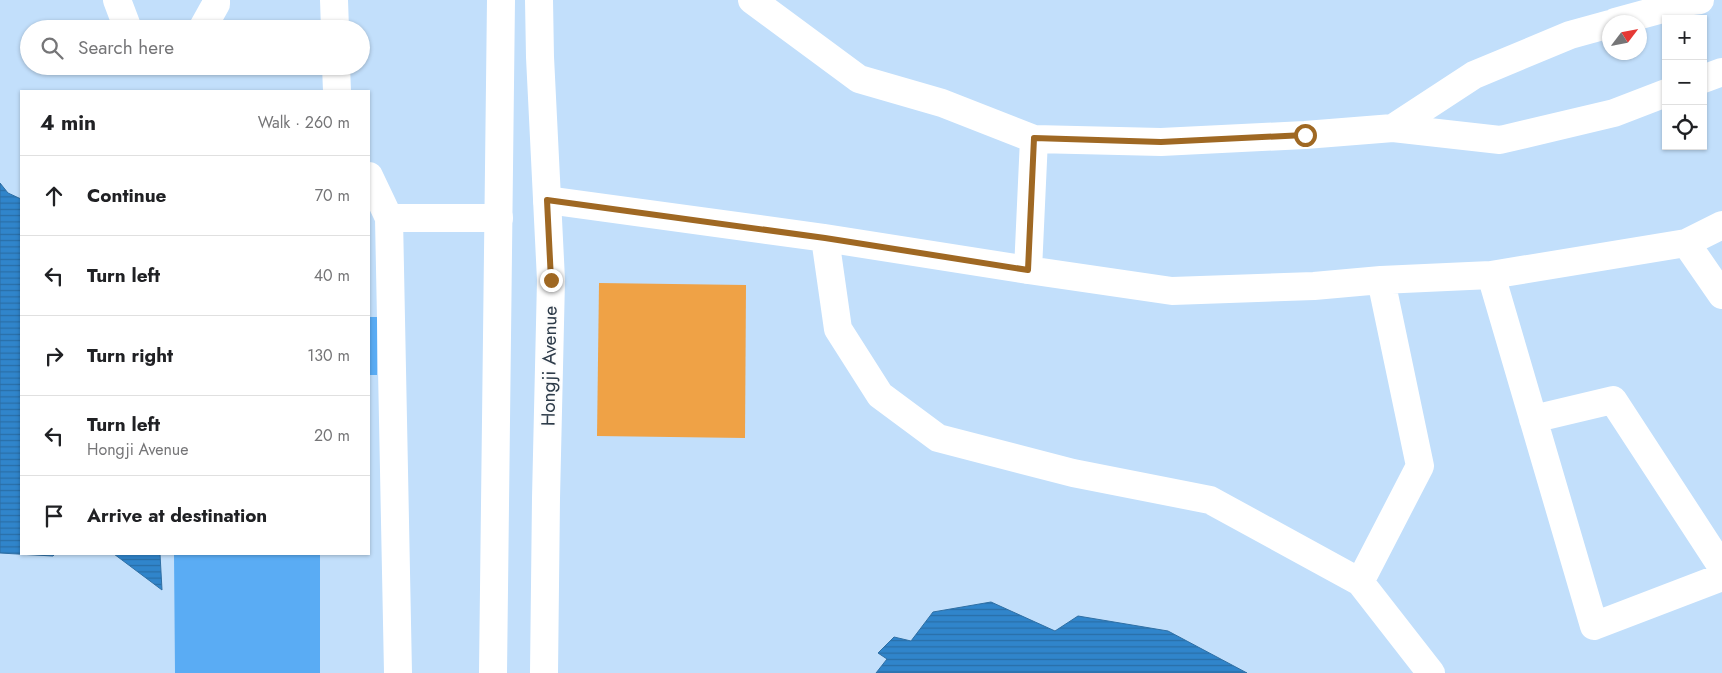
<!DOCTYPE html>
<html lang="en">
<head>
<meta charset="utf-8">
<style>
	body { margin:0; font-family:Jost,sans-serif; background:#f6f6f6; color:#202124 }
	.controls { position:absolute; right:15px; top:15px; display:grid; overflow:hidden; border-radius:0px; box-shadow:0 1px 4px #0004 }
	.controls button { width:45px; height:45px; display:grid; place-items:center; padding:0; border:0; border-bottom:1px solid #e0e0e0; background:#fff; color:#202124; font:25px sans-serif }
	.compass { position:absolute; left:1602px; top:15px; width:45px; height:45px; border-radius:50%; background:#fff; box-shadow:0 1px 4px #0004; rotate:58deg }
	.stop { position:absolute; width:15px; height:15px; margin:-11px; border:4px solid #9f6823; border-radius:50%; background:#fff }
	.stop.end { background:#9f6823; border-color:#fff; box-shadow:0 1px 5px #0008 }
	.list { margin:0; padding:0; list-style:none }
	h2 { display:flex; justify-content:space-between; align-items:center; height:65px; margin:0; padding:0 20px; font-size:21px }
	h2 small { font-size:16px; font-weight:400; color:#757577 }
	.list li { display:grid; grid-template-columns:32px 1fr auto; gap:15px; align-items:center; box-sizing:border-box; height:80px; padding:0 20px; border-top:1px solid #e0e0e0 }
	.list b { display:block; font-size:19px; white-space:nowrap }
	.list p { margin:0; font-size:16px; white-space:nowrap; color:#757577 }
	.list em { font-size:16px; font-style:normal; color:#757577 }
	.icon { flex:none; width:28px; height:28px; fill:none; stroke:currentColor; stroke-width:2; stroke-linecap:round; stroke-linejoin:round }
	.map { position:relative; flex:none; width:1722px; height:673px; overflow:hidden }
	.search { position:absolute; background:#fff; box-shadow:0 1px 4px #0004; left:20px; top:20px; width:350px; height:55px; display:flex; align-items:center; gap:12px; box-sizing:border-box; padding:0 18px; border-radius:28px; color:#757577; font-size:19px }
	.panel { position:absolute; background:#fff; box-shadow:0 1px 4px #0004; left:20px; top:90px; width:350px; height:465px; border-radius:0px }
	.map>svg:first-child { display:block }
</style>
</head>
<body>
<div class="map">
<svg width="1722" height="673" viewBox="0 0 1722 673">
	<defs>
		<pattern id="water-rules" width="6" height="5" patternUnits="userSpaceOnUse" patternTransform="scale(1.25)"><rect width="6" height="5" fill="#3085cb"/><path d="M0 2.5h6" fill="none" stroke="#296ea7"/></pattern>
	</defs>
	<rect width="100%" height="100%" fill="#c2dffb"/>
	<path fill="#efa246" d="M 599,283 L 746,285 L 745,438 L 597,436 Z"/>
	<path fill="url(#water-rules)" stroke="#2f6fa4" d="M 0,183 L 8,193 L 21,199 L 21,554 L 55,554 L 53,556 L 0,553 Z
		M 114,554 L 160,554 L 162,590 Z
		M 991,602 L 1055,631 L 1078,616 L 1168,631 L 1247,673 L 876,673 L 887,659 L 878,653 L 894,637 L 911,641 L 933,612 Z"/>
	<path fill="#5aacf4" d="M 369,317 L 377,317 L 377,375 L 369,375 Z
		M 174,554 L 320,554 L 320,673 L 175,673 Z"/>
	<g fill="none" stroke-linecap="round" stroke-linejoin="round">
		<path stroke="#fff" stroke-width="28" d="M 117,0 L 128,29
			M 334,0 L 335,29
			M 752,0 L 859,79 L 942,103 L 1034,139 L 1161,142 L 1305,135 L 1393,128 L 1500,140 L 1614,113 L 1666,93
			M 1615,22 L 1692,1 L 1700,0
			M 202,29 L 216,4 L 216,0
			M 336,66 L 337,91
			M 1703,79 L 1722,72
			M 1393,128 L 1474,75 L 1570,35 L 1610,24
			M 369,176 L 389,218 L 499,218
			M 547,200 L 825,238 L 1028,270 L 1172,291 L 1314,286 L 1381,280 L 1491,275 L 1686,243 L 1722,225
			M 389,218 L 398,673
			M 825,238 L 838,329 L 880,395 L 938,438 L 1073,473 L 1210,500 L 1360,582 L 1431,673
			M 1686,243 L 1722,295
			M 1028,270 L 1034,139
			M 1491,275 L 1594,626 L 1722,577
			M 1533,419 L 1613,400 L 1722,567
			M 1360,582 L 1420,466 L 1381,280"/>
		<path stroke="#fff" stroke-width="28" d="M 539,0 L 540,57 L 551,280 L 546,498 L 544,673
			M 493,673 L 501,0"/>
	</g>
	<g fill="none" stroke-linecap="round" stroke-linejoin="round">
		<path stroke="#9f6823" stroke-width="6" d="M 551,280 L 547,200 L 825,238 L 1028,270 L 1034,138 L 1161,142 L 1305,135"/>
	</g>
	<g text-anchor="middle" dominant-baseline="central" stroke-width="4" stroke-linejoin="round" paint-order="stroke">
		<g font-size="19" fill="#2d3b49" stroke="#fcfcfc">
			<text transform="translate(549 366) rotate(-89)">Hongji Avenue</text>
		</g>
	</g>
</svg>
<div class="controls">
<button>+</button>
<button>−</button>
<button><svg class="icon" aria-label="locate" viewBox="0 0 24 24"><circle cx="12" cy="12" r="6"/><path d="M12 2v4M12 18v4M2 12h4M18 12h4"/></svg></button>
</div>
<svg class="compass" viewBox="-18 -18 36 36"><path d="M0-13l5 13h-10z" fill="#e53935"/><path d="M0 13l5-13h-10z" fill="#757577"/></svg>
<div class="stop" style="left:1305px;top:135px"></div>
<div class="stop end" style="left:551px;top:280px"></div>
<div class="search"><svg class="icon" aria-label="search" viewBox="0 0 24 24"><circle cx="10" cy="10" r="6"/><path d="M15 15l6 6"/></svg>Search here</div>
<section class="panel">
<h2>4 min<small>Walk · 260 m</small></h2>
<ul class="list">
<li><svg class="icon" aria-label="ahead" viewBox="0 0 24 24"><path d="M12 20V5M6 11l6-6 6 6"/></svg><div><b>Continue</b></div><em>70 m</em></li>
<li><svg class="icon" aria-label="left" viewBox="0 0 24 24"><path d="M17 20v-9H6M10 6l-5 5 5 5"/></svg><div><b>Turn left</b></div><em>40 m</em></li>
<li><svg class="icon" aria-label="right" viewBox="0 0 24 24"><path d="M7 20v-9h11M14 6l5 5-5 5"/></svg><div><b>Turn right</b></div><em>130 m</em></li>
<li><svg class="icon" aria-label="left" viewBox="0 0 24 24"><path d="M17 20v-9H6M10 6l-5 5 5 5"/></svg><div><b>Turn left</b><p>Hongji Avenue</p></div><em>20 m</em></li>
<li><svg class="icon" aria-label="arrive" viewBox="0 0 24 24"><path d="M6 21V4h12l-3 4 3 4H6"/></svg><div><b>Arrive at destination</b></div></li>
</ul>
</section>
</div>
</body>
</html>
